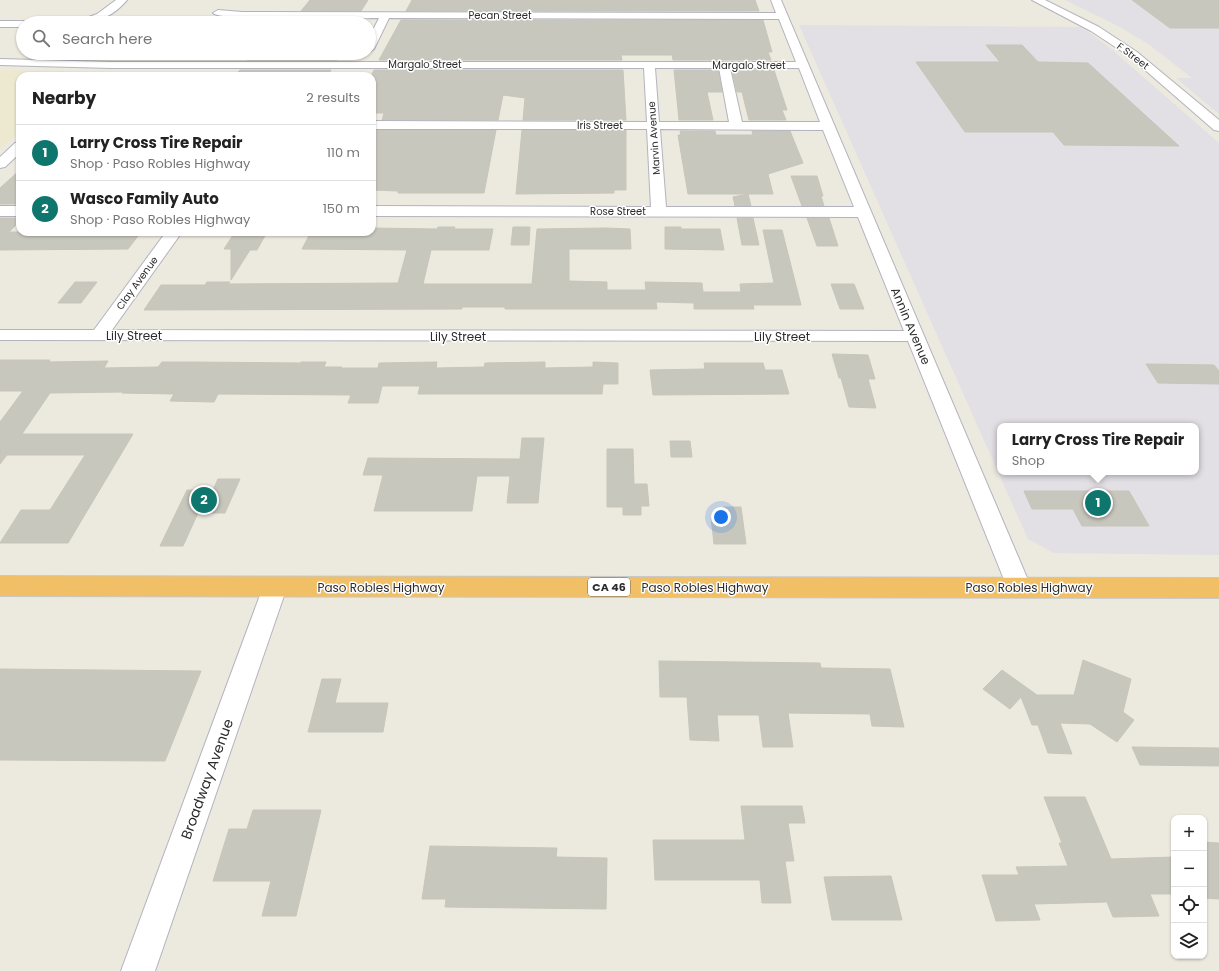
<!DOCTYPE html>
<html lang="en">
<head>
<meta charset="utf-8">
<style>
	body { margin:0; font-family:Poppins,sans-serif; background:#f2f2f2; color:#222 }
	.controls { position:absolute; right:12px; bottom:12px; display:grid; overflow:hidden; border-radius:8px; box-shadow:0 1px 3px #0004 }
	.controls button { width:36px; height:36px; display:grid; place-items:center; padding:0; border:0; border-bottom:1px solid #e0e0e0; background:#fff; color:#222; font:20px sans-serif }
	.you { position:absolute; left:721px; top:517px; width:14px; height:14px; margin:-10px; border:3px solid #fff; border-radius:50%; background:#1a73e8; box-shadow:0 0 0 6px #1a73e833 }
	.badge { display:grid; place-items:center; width:26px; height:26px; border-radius:50%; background:#0f766e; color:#fff; font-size:13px; font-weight:700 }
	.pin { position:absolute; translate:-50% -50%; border:2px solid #fff; box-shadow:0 1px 4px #0006 }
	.popup { position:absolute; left:997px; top:423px; width:202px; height:52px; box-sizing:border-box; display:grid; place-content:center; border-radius:8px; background:#fff; filter:drop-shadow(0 1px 3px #0005); font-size:13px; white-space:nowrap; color:#767676 }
	.popup b { font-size:15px; color:#222 }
	.popup::after { content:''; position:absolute; left:50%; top:100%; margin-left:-8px; border:8px solid transparent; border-top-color:#fff }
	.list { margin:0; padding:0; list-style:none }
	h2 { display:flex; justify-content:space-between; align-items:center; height:52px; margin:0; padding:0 16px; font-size:17px }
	h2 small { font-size:13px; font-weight:400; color:#767676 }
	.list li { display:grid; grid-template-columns:26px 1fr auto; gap:12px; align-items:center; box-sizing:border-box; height:56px; padding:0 16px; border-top:1px solid #e0e0e0 }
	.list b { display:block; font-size:15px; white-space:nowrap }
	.list p { margin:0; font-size:13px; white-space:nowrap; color:#767676 }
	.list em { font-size:13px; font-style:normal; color:#767676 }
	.icon { flex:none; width:22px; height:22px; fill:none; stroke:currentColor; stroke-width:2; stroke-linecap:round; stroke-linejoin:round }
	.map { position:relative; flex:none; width:1219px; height:971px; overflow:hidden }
	.search { position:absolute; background:#fff; box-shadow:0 1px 3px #0004; left:16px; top:16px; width:360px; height:44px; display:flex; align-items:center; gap:10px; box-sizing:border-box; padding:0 14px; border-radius:22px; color:#767676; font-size:15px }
	.panel { position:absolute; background:#fff; box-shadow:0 1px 3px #0004; left:16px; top:72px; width:360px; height:164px; border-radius:12px }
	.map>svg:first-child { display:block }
</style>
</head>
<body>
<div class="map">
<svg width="1219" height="971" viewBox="0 0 1219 971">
	<rect width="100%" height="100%" fill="#ece9df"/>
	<path fill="#e2dfe5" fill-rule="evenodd" d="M 1065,0 L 1219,0 L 1219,114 L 1176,78 L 1192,78 L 1147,43 L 1116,25 Z
		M 799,25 L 1082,27 L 1110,48 L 1219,143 L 1219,555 L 1054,553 L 1028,539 ZM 1000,426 L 1196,426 L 1196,472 L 1000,472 Z"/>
	<path fill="#ece9d0" d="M 0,70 L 72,72 L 83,76 L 20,76 L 20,131 L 0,149 Z"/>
	<path fill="#c8c7be" stroke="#c8c5b9" d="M 310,0 L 368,0 L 361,11 L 301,11 Z
		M 412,0 L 755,0 L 759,11 L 406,11 Z
		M 1132,0 L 1219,0 L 1219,28 L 1170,28 Z
		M 292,20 L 355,20 L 352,23 L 187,23 L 290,23 Z
		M 401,20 L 763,20 L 772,52 L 768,52 L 771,60 L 673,60 L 672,55 L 621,55 L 622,60 L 379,60 Z
		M 986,45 L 1022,45 L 1038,62 L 1088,63 L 1179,146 L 1064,145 L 1053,132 L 965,132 L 916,62 L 1000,62 Z
		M 156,53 L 343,53 L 337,60 L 247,60 L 253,55 L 154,54 Z
		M 240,70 L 331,70 L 327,76 L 234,76 Z
		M 374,70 L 623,70 L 626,120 L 523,120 L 525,98 L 503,95 L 498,120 L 382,120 L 384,113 L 372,113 L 372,74 Z
		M 674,70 L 718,70 L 722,92 L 707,92 L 713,120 L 679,120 Z
		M 732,70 L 774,70 L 787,110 L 782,110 L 786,120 L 749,120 L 742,92 L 737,92 Z
		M 377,130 L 496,130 L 484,193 L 398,193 L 398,191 L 372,190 L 372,143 Z
		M 522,130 L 626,130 L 626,190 L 614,190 L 614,193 L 516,194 Z
		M 680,131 L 715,131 L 716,135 L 753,135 L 752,131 L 790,131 L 803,163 L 768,174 L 773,194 L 688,194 L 678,135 L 681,135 Z
		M 20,170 L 20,204 L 0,204 L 0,188 Z
		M 791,176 L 817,176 L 823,196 L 821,196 L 824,206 L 802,206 Z
		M 748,194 L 751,206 L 735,206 L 733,197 Z
		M 0,218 L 20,218 L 20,221 L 9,232 L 141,232 L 128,249 L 0,250 Z
		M 737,218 L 753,218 L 759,245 L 742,245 Z
		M 807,218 L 829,218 L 838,246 L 817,246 Z
		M 438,227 L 455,227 L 454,229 L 493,229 L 489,250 L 431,250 L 423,284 L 532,284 L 537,229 L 605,228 L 630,229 L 631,249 L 569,249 L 569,281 L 607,282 L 607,290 L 646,290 L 645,282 L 702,283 L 703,292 L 741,292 L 740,284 L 774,283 L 763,230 L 782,230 L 801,305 L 753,305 L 754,309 L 694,309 L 694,303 L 656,302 L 657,309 L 505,309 L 505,307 L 462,307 L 462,309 L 144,310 L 161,285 L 205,285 L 207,282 L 230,282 L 228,284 L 398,283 L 407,250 L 302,249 L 311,232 L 372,232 L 372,228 L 437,229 Z
		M 513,227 L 530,227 L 529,245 L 511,245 Z
		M 665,227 L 681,227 L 681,229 L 720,229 L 724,250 L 665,249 Z
		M 235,232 L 267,232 L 257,250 L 250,250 L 231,280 L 231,249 L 224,249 Z
		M 75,282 L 97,282 L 81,303 L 58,303 Z
		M 831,284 L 854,284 L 864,309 L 840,309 Z
		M 832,354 L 868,355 L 875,379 L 868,379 L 876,408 L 849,407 L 841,378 L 839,378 Z
		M 0,360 L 50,360 L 49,362 L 108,361 L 104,368 L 158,367 L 162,362 L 193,362 L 301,363 L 301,362 L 326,362 L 324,367 L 342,367 L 341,368 L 378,368 L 379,363 L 437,362 L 436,368 L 484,367 L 485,363 L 545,362 L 545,368 L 593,367 L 593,362 L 618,363 L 618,384 L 603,384 L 602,394 L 418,394 L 420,386 L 382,386 L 378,403 L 348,403 L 351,395 L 218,394 L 214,402 L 170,401 L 174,394 L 122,393 L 123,392 L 50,393 L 22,434 L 133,434 L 68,543 L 0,543 L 21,510 L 50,510 L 85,455 L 7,455 L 0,464 L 0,422 L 23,391 L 0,391 Z
		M 704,363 L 763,363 L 765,370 L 782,370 L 789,394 L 653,395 L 650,370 L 705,369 Z
		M 1146,364 L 1214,365 L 1219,371 L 1219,384 L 1158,383 Z
		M 522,438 L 544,438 L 538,503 L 507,503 L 510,476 L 477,476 L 472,511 L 374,511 L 383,475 L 363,475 L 368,458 L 520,459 Z
		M 670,441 L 690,441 L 692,457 L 671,457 Z
		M 607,449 L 633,449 L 634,484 L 647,484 L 649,506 L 641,506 L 641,515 L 623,515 L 623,507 L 607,507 Z
		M 218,479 L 240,479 L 225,513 L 198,513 L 183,546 L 160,546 L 187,490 L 213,490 Z
		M 1024,491 L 1129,491 L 1149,526 L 1082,526 L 1073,509 L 1032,509 Z
		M 723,507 L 741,507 L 746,544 L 714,544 L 711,517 L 724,518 Z
		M 1083,660 L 1131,679 L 1123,712 L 1134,720 L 1117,742 L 1090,724 L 1060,723 L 1072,754 L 1048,753 L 1038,725 L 1032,725 L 1021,697 L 1010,709 L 983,689 L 1002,670 L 1037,695 L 1074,695 Z
		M 659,661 L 820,663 L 821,668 L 890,669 L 904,727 L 872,726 L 870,714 L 788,713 L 793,747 L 763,747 L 759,715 L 717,715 L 719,741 L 690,740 L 687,697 L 660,697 Z
		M 0,669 L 201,671 L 165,761 L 0,760 Z
		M 322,679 L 341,679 L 335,703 L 388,703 L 383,732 L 308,732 Z
		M 1132,747 L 1219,748 L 1219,766 L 1140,765 Z
		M 1044,797 L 1085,797 L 1111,859 L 1174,857 L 1174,894 L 1150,894 L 1159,916 L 1113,917 L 1107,902 L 1034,904 L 1040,920 L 996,921 L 982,875 L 1019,875 L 1016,867 L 1068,866 L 1059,843 L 1062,843 Z
		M 741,806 L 802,806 L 805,823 L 788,823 L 794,861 L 785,861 L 791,903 L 762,903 L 760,880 L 655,880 L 653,840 L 745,840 Z
		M 253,810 L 321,810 L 296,916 L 262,916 L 271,881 L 213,881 L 229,829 L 247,829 Z
		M 1204,842 L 1219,843 L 1219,899 L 1204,898 Z
		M 430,846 L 557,848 L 556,857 L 607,858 L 606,909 L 445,907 L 446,899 L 422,899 Z
		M 891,876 L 902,920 L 832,920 L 824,877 Z"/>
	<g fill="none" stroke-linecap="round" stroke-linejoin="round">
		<defs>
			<path id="street" d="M 116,0 L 127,0 C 114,16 97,23 77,23 L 78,21 L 97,14 Z
				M 771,0 L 781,0 L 1031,587 L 1028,594 L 1019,597 L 1010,594 L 1007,587 L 908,341 L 0,340 L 0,330 L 94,330 L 166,232 L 182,232 L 112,330 L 904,331 L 858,217 L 372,216 L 372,206 L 651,207 L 647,129 L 372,129 L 372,121 L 647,122 L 644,68 L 111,68 L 107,67 L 105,65 L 107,63 L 111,62 L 796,62 L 779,19 L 389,18 L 374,49 L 369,52 L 369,38 L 379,18 C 358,18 221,22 213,13 L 218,10 L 242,12 L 776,13 ZM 655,68 L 719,68 L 729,122 L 659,122 ZM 730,68 L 799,68 L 820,122 L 742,122 ZM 660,129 L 823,130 L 854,207 L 666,207 Z
				M 0,21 L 23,21 L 27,23 L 23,23 L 23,27 L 0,27 Z
				M 0,206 L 20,206 L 20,216 L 0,216 Z"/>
			<path id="secondary" d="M 1032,0 L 1045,0 L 1099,27 L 1137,52 L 1219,120 L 1219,131 L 1214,130 L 1129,56 L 1091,31 Z
				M 0,59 L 111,62 L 115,63 L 117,65 L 115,67 L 111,68 L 0,65 Z
				M 20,142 L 20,153 L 5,167 L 0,168 L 0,157 L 15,143 Z
				M 275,577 L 284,580 L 287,587 L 155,971 L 121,971 L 263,587 L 266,580 Z"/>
			<path id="highway" d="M 0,576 L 1219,578 L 1219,598 L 0,596 Z"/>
		</defs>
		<use href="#street" stroke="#b3b3be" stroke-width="2"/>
		<use href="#secondary" stroke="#b3b3be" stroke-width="2"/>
		<use href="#highway" stroke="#c8c8c8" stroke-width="2"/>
		<use href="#street" fill="#fff" fill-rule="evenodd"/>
		<use href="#secondary" fill="#fff" fill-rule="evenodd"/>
		<use href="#highway" fill="#f1c066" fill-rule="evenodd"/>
	</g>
	<g text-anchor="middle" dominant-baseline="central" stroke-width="3" stroke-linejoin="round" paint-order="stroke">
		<g font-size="10" fill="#2c2c2c" stroke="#fff">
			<text x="500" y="15">Pecan Street</text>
			<text transform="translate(1133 56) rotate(37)">F Street</text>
			<text x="425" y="64">Margalo Street</text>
			<text x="749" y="65">Margalo Street</text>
			<text x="600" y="125">Iris Street</text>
			<text transform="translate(654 138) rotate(-94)">Marvin Avenue</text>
			<text x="618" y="211">Rose Street</text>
			<text transform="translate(137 283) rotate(-54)">Clay Avenue</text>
		</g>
		<rect fill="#fff" stroke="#6b6b6b" stroke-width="1" x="588" y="578" width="42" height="18" rx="3"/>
		<g font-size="11" font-weight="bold" fill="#2c2c2c">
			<text x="609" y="587">CA 46</text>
		</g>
		<g font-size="12" fill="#2c2c2c" stroke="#fff">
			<text transform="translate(911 326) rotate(67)">Annin Avenue</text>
			<text x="134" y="335">Lily Street</text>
			<text x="458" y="336">Lily Street</text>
			<text x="782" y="336">Lily Street</text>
			<text x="381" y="587">Paso Robles Highway</text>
			<text x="705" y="587">Paso Robles Highway</text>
			<text x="1029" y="587">Paso Robles Highway</text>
		</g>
		<g font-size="14" fill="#2c2c2c" stroke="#fff">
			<text transform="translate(207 779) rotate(-70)">Broadway Avenue</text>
		</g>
	</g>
</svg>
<div class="controls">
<button>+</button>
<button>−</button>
<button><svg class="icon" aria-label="locate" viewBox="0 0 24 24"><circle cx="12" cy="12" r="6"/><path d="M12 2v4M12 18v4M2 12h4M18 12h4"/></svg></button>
<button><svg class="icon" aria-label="layers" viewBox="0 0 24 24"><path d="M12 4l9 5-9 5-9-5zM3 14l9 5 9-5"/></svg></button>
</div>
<div class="you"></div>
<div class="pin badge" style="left:1098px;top:503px">1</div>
<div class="popup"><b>Larry Cross Tire Repair</b>Shop</div>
<div class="pin badge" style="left:204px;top:500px">2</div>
<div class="search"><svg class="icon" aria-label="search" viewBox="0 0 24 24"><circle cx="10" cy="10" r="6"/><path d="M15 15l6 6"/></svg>Search here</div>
<section class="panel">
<h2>Nearby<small>2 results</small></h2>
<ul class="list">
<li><span class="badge">1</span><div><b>Larry Cross Tire Repair</b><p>Shop · Paso Robles Highway</p></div><em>110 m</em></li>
<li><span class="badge">2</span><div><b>Wasco Family Auto</b><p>Shop · Paso Robles Highway</p></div><em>150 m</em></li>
</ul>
</section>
</div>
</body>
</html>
